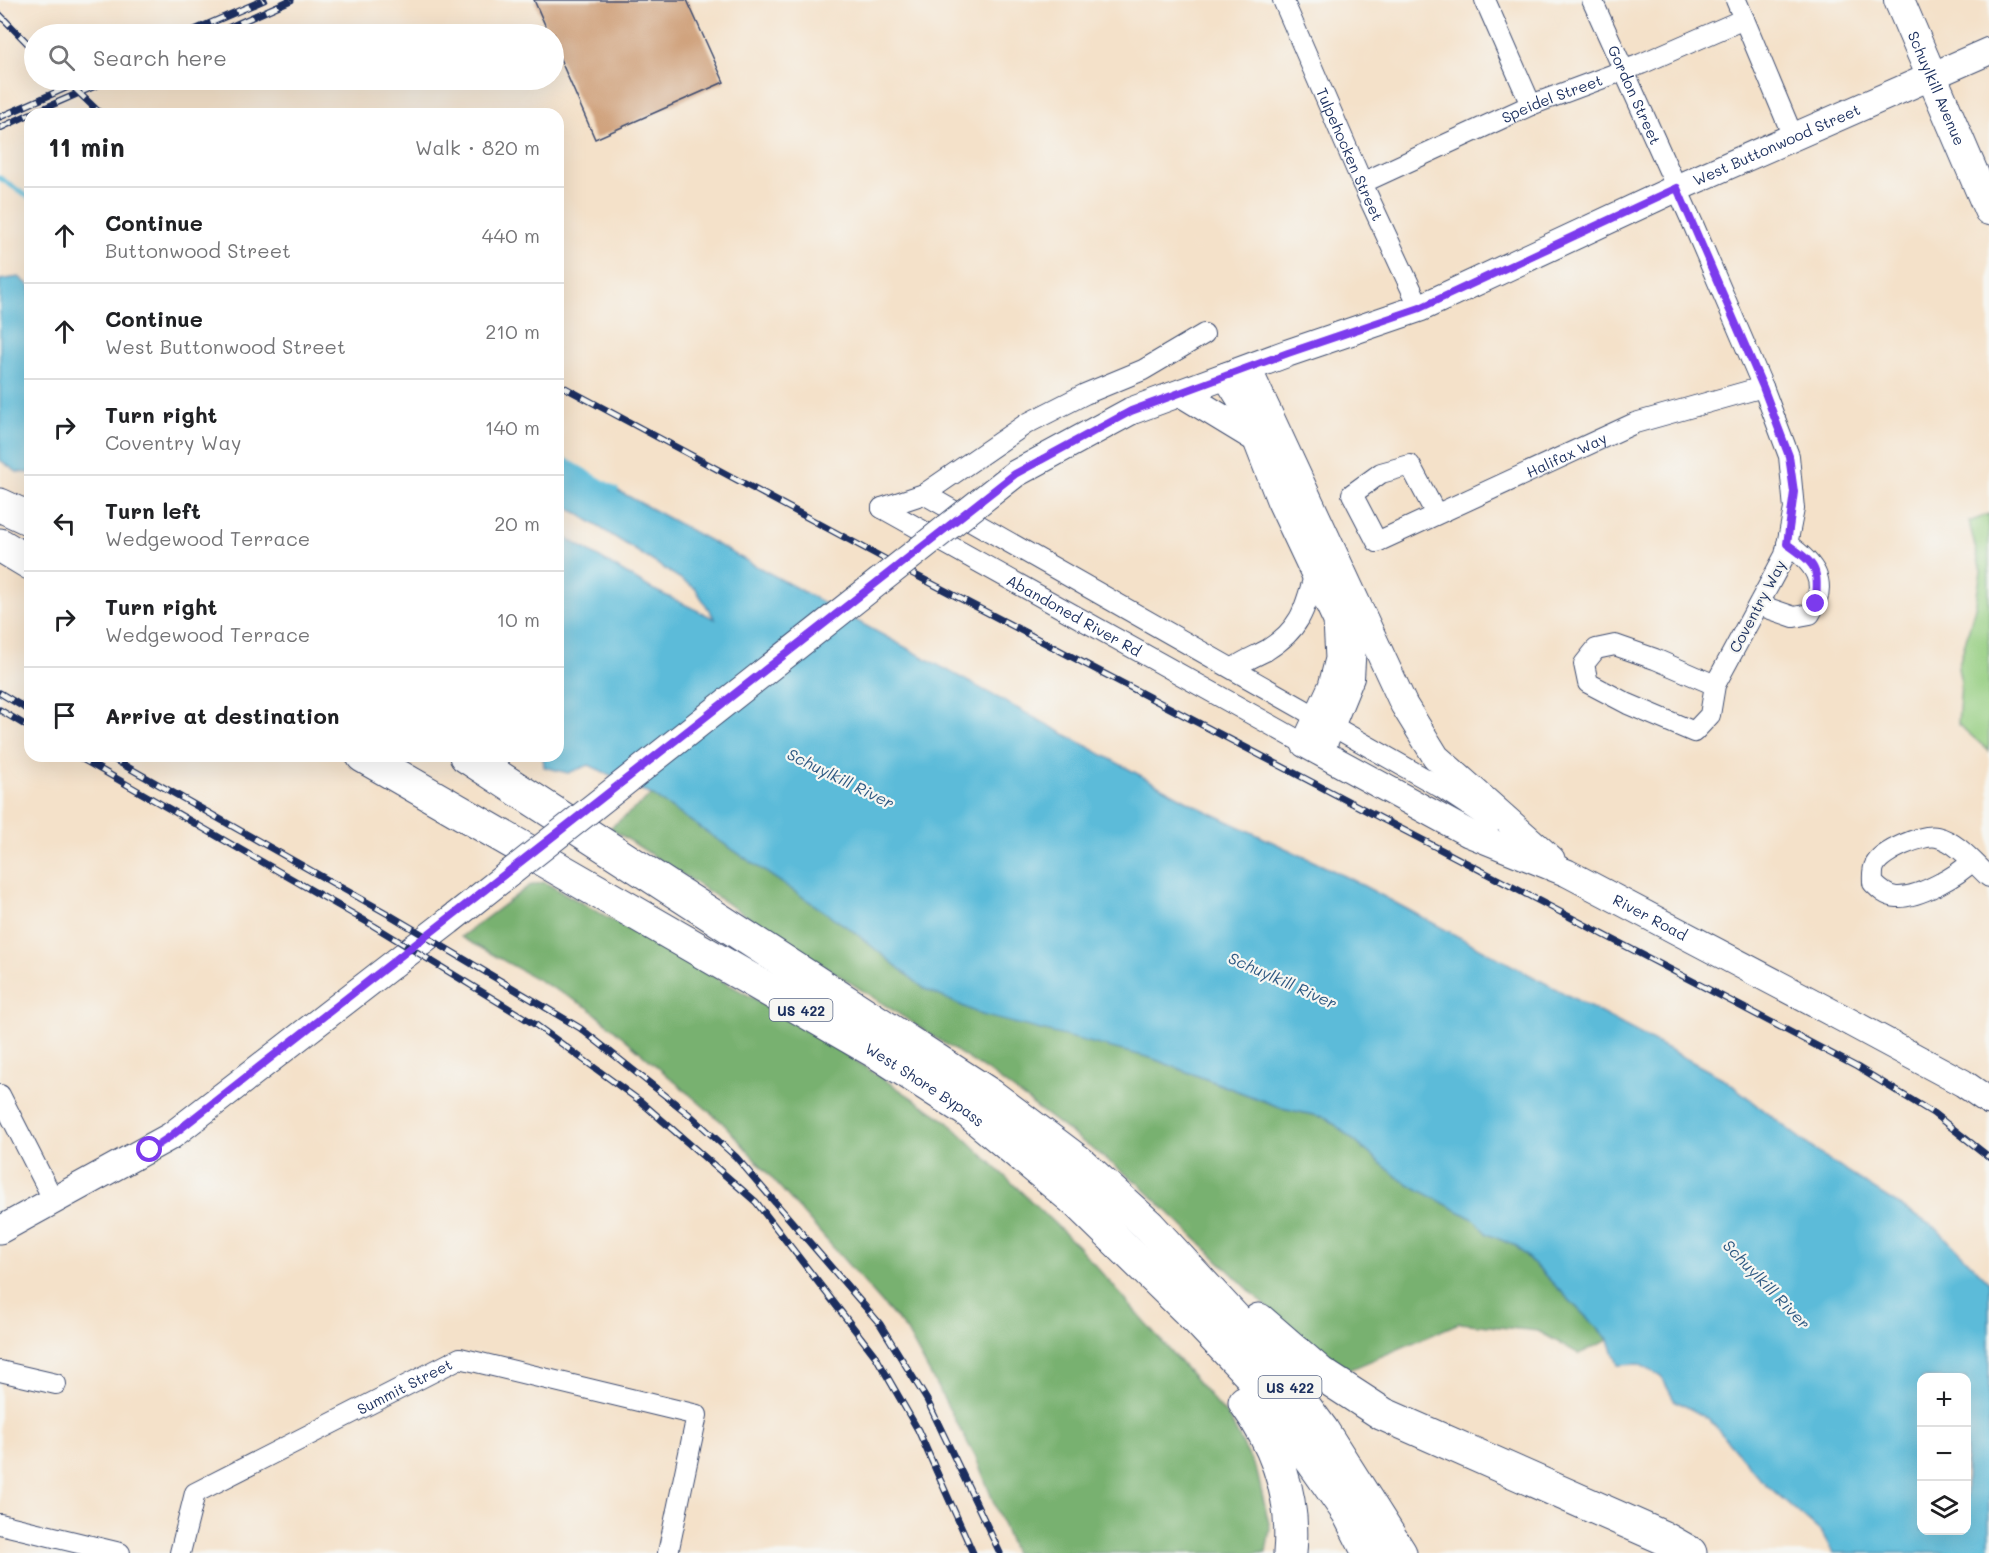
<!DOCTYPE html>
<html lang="en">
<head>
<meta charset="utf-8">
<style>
	body { margin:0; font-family:Mali,sans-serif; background:#f6f6f6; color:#202124 }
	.controls { position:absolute; right:18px; bottom:18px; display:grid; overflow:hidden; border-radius:12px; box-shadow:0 6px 24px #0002 }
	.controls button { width:54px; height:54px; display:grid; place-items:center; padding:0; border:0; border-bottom:2px solid #e0e0e0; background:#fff; color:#202124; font:30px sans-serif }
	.stop { position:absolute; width:18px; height:18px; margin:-14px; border:4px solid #7c3aed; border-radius:50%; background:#fff }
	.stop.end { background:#7c3aed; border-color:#fff; box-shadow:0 2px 6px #0008 }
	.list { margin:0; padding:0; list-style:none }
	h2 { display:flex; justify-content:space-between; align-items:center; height:78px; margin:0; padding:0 24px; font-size:26px }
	h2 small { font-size:20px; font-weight:400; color:#757577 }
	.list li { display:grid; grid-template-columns:39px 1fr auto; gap:18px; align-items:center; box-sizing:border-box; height:96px; padding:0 24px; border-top:2px solid #e0e0e0 }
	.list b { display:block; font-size:22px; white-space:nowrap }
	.list p { margin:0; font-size:20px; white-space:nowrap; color:#757577 }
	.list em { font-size:20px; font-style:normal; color:#757577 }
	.icon { flex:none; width:33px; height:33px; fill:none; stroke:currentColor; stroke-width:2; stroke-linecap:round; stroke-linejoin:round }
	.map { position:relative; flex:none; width:1989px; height:1553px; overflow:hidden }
	.search { position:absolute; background:#fff; box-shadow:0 6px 24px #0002; left:24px; top:24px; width:540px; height:66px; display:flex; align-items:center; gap:15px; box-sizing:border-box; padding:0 21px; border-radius:33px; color:#757577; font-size:22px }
	.panel { position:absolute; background:#fff; box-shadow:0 6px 24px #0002; left:24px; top:108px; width:540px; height:654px; border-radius:18px }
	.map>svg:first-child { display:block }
</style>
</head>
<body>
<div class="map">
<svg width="1989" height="1553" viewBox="0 0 1989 1553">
	<rect width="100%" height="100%" fill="#f6f6f2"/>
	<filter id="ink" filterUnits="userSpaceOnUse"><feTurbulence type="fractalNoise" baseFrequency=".0167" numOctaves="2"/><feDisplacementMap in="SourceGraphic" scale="12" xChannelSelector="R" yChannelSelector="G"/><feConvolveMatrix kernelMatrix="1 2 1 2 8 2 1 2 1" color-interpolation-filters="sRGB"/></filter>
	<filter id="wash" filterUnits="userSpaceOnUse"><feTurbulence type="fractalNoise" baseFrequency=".008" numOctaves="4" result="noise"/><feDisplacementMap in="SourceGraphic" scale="24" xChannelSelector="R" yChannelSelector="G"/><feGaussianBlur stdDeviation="1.35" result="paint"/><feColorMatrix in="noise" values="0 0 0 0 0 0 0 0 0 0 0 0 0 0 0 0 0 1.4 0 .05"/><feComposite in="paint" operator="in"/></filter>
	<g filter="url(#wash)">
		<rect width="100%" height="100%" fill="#f4e1c9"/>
		<path fill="#95ce81" stroke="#587e70" stroke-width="1.5" d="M 1989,514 L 1989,751 L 1958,724 L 1961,683 L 1958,668 L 1975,607 L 1981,571 L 1969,522 Z"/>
		<path fill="#78b16f" stroke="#4a7066" stroke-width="1.5" d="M 652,795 L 853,931 L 925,989 L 1151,1058 L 1282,1108 L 1327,1118 L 1401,1180 L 1475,1220 L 1487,1234 L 1516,1246 L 1609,1340 L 1579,1354 L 1538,1331 L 1459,1323 L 1340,1374 L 1305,1344 L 1139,1184 L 992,1074 L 610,828 Z
			M 544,882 L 800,1024 L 947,1121 L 1078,1246 L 1229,1418 L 1257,1472 L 1270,1528 L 1266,1553 L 1014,1553 L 976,1458 L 906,1330 L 725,1125 L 589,1008 L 461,937 L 529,886 Z"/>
		<path fill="#5bbbd9" stroke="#3b759c" stroke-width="1.5" fill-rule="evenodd" d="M 19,277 L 30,286 L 30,473 L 17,472 L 0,460 L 0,280 Z
			M 558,458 L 1202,809 L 1349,878 L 1724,1079 L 1825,1158 L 1937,1229 L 1989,1282 L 1989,1553 L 1833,1553 L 1822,1533 L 1761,1480 L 1709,1419 L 1674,1400 L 1661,1376 L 1639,1364 L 1618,1365 L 1609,1340 L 1516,1246 L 1487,1234 L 1475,1220 L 1401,1180 L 1327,1118 L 1282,1108 L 1151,1058 L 982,1015 L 925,989 L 853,931 L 652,795 L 589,765 L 568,773 L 544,767 L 543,756 L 558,756 L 558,533 L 650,588 L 715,619 L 695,588 L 558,501 ZM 1922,1378 L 1966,1378 L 1966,1530 L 1922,1530 Z"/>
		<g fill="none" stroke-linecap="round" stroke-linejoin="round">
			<path stroke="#5bbbd9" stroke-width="5" d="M 0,178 L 30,198
				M 558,456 L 616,490"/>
		</g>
		<g id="blocks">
			<path fill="#d0a37e" d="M 534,0 L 687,0 L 724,82 L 595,139 L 554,45 L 554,34 L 549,34 Z"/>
		</g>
	</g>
	<g filter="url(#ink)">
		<use href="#blocks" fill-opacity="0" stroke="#3c4a6e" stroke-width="1.5"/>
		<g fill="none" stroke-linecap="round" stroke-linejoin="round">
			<defs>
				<g id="street">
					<path id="s1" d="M 1283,0 L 1367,194 L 1420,308"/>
					<path d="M 1485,0 L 1531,105"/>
					<path id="s2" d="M 1592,0 L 1693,224 L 1763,387 L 1789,456 L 1794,509 L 1785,555 L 1715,685 L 1710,715 L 1694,732 L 1628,704 L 1588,683 L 1584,664 L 1596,649 L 1615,645 L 1655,659 L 1715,685"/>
					<path d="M 1736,0 L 1794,139"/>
					<path id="s3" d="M 1362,183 L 1531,105 L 1641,64 L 1744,19"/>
					<path d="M 924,494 L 1440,787 L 1493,822"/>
					<path id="s4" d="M 882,508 L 1305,744"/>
					<path d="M 882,508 L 924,494 L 1026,424 L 1085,394 L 1143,370 L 1204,334"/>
					<path id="s5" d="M 1436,514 L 1410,465 L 1381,473 L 1352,494 L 1377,542 L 1635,423 L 1763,387"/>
					<path d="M 1759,605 L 1794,617 L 1810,614 C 1830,582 1814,563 1787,544"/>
					<path d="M 1234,668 C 1245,660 1256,656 1267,650 C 1301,629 1305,609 1315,572"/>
					<path d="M 1323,754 L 1354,678 L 1358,610"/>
					<path d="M 1972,861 C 1958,876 1918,898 1897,897 C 1887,897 1879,889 1873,883 C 1873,878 1872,870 1875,865 C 1882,851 1922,834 1937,837 C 1956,841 1975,864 1989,877"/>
					<path d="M 0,1095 L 54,1201"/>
					<path d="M 0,1371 L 56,1384"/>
					<path d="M 0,1524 L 120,1553"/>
					<path id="s6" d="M 180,1553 L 195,1493 L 460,1358 L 697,1415 L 668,1553"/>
				</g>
				<g id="secondary">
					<path d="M 1248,369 L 1404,705 L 1436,757 L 1551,859"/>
					<path id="s7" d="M 1226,376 L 1241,400 L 1280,500 L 1337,621 L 1339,659 L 1332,686 L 1305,744 L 1468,833 L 1567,873 L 1844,1019 L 1963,1083 L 1989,1101"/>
					<path d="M 1181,393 L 1255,438"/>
					<path id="s8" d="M 1131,411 L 1288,353 L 1420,308 L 1677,188 L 1989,51"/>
					<path d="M 0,1230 L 171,1136 L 449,921"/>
				</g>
				<g id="primary">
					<path id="s9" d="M 1899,0 L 1989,210"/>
				</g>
				<g id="highway">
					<path d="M 0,505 L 30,519"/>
					<path d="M 0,545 L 30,563"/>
					<path id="s10" d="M 363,756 L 878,1053 L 968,1111 L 1075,1200 L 1198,1320 L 1256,1381 L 1348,1512 L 1369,1553"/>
					<path d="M 466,756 L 990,1095 L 1080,1163 L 1149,1226 L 1258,1344 L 1322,1430 L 1400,1553"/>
					<path d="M 1259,1320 L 1320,1373 L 1383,1414 L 1662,1537 L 1690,1553"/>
					<path d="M 1245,1402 C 1277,1447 1295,1497 1290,1553"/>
				</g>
			</defs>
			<use href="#street" stroke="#3c4a6e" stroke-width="22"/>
			<use href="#secondary" stroke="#3c4a6e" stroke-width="29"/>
			<use href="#primary" stroke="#3c4a6e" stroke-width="32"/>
			<use href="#highway" stroke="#3c4a6e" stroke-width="35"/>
			<use href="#street" stroke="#fff" stroke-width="20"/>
			<use href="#secondary" stroke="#fff" stroke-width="27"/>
			<use href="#primary" stroke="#fff" stroke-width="30"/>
			<use href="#highway" stroke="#fff" stroke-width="33"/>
			<defs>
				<path id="rail" d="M 0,15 L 34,50
					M 185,34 L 264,0
					M 214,34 L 291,0
					M 75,89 L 101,114
					M 31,114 L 109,80
					M 0,117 L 84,80
					M 0,128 L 30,114
					M 558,384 L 900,567 L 1857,1067 L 1933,1113 L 1989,1157
					M 0,693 L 30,711
					M 0,710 L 30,728
					M 77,756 L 374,926 L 536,1025 L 640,1101 L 756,1202 L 876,1357 L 918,1430 L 973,1553
					M 108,756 L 388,914 L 580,1028 L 691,1116 L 736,1157 L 880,1324 L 927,1400 L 1000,1553"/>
			</defs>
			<use href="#rail" stroke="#1b2f5e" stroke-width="7"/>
			<use href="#rail" stroke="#f6f6f2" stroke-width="4.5" stroke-dasharray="14" stroke-linecap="butt"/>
			<defs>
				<path id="secondary-bridge" d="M 449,921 L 1015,474 L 1131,411"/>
			</defs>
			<use href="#secondary-bridge" stroke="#3c4a6e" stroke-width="29" stroke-linecap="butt"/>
			<use href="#secondary-bridge" stroke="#fff" stroke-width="27"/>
		</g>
	</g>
	<g fill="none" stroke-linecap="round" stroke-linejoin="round" filter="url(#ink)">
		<path stroke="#7c3aed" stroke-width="8" d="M 150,1150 L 171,1136 L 1015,474 L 1131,411 L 1288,353 L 1420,308 L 1677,188 L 1763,387 L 1789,456 L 1794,492 L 1787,544 C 1818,566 1818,567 1816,604"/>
	</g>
	<g text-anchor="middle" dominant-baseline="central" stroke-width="4.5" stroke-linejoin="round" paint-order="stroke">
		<g fill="#f6f6f2" stroke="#5d6b8a" stroke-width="1.5">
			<rect x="769.5" y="999" width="63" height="22" rx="4.5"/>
			<rect x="1258.5" y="1376" width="63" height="22" rx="4.5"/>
		</g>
		<g font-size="14" font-weight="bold" fill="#1b2f5e">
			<text x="801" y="1010">US 422</text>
			<text x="1290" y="1387">US 422</text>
		</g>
		<g font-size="15" fill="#1b2f5e" stroke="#f6f6f2">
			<text stroke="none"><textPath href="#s9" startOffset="96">Schuylkill Avenue</textPath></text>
			<text stroke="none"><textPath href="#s2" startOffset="104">Gordon Street</textPath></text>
			<text stroke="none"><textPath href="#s3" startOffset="208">Speidel Street</textPath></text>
			<text stroke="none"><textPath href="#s8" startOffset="699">West Buttonwood Street</textPath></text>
			<text stroke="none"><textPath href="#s1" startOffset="168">Tulpehocken Street</textPath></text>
			<text stroke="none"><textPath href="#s5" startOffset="384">Halifax Way</textPath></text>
			<text transform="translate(1757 606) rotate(-62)">Coventry Way</text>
			<text stroke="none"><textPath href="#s4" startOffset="220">Abandoned River Rd</textPath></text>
			<text stroke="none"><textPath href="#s7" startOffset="786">River Road</textPath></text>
			<text stroke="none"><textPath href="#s10" startOffset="651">West Shore Bypass</textPath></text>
			<text stroke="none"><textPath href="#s6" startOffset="297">Summit Street</textPath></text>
		</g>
		<g font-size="16" font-style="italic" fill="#2e5983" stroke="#f6f6f2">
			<text transform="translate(841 778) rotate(26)">Schuylkill River</text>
			<text transform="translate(1283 980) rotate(24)">Schuylkill River</text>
			<text transform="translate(1767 1284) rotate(46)">Schuylkill River</text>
		</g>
	</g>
</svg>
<div class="controls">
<button>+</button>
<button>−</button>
<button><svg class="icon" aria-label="layers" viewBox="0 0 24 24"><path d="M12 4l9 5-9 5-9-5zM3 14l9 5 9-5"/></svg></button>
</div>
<div class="stop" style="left:150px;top:1150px"></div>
<div class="stop end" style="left:1816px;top:604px"></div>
<div class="search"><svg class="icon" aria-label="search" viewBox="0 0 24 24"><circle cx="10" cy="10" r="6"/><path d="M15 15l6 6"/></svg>Search here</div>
<section class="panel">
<h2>11 min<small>Walk · 820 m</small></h2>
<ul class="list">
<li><svg class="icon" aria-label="ahead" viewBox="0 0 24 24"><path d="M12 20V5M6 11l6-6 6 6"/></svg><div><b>Continue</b><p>Buttonwood Street</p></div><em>440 m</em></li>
<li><svg class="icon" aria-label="ahead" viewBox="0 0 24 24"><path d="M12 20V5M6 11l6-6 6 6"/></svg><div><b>Continue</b><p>West Buttonwood Street</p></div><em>210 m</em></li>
<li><svg class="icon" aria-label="right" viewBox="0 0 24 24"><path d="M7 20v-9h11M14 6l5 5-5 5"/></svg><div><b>Turn right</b><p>Coventry Way</p></div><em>140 m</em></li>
<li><svg class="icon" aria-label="left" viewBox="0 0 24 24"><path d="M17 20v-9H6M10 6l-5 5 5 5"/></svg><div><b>Turn left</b><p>Wedgewood Terrace</p></div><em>20 m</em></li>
<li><svg class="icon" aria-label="right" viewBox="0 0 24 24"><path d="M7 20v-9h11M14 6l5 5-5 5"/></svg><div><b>Turn right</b><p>Wedgewood Terrace</p></div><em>10 m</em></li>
<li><svg class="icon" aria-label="arrive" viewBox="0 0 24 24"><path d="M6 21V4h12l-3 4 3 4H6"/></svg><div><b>Arrive at destination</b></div></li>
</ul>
</section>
</div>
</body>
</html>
